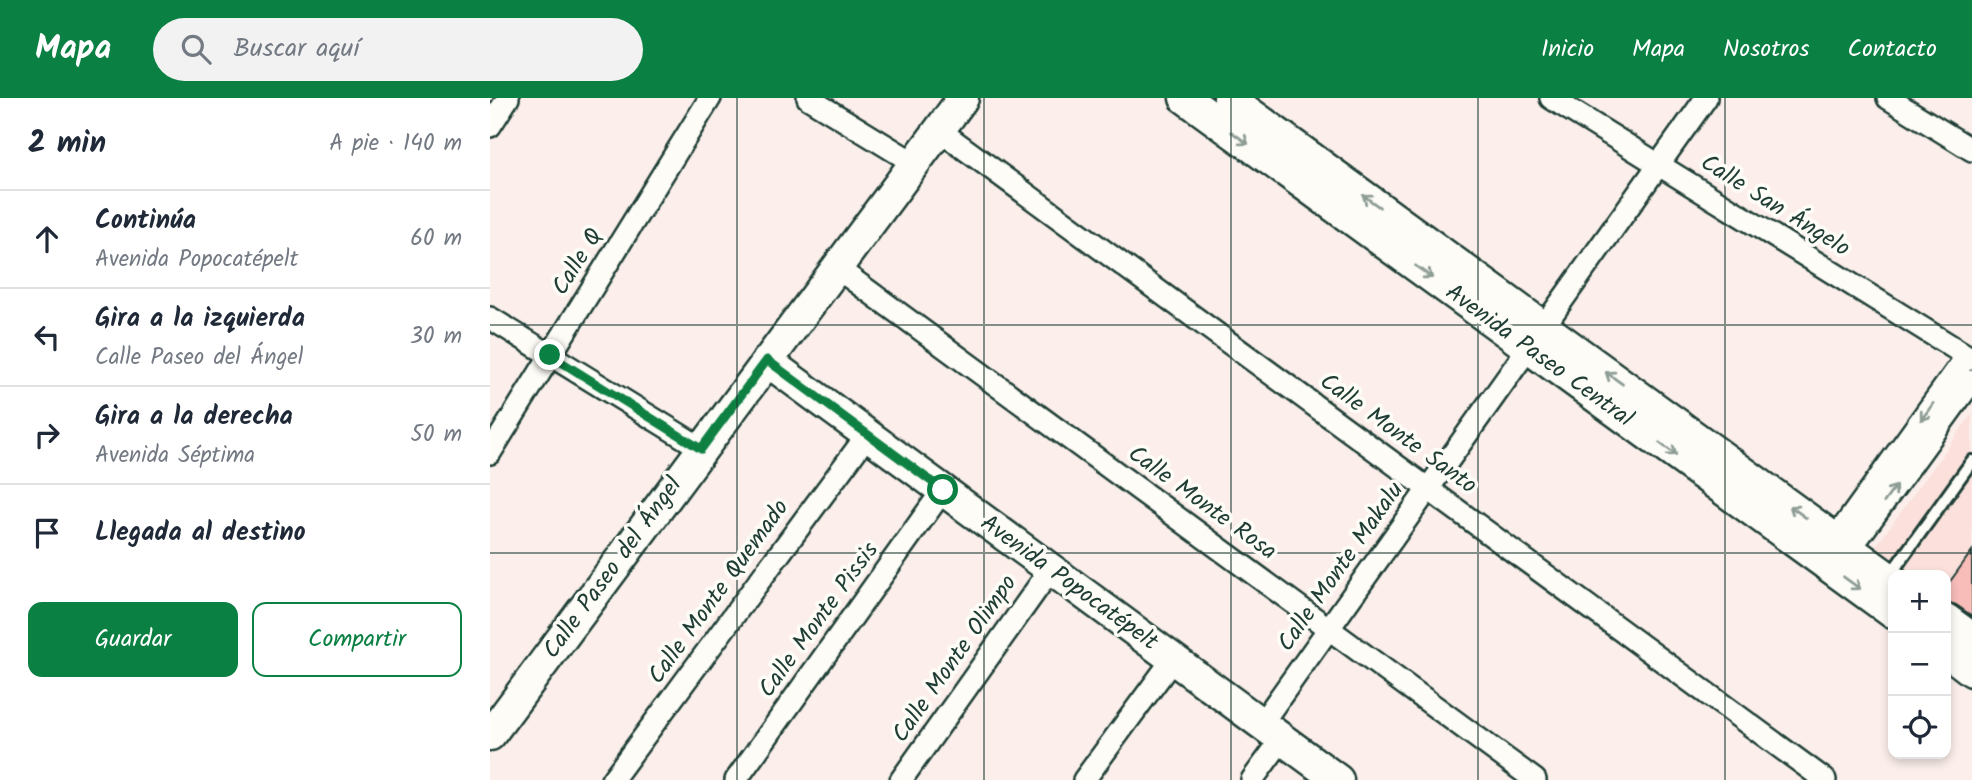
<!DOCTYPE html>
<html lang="es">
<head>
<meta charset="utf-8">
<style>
	body { margin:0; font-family:Kalam,sans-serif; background:#f2f2f3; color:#1f2937 }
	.controls { position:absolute; right:21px; bottom:21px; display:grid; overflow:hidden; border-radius:14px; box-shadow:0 4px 10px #0003 }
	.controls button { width:63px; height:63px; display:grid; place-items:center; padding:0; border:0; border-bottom:2px solid #e0e1e3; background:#fff; color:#1f2937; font:35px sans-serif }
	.stop { position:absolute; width:21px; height:21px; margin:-16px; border:5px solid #0b8043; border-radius:50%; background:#fff }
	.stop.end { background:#0b8043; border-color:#fff; box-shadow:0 2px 7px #0008 }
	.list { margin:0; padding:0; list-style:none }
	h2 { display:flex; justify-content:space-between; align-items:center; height:91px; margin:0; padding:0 28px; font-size:30px }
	h2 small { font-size:23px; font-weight:400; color:#747a83 }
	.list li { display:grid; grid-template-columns:46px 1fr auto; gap:21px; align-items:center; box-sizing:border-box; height:98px; padding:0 28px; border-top:2px solid #e0e1e3 }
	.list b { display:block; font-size:26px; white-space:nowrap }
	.list p { margin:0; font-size:23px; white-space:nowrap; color:#747a83 }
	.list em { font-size:23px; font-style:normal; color:#747a83 }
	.actions { display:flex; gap:14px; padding:21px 28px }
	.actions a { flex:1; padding:16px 0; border:2px solid #0b8043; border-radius:14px; text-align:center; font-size:24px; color:#0b8043 }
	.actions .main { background:#0b8043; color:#fff }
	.icon { flex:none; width:38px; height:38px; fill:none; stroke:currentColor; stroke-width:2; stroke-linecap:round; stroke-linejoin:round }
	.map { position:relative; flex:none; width:1482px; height:682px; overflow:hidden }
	header { display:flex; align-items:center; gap:42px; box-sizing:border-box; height:98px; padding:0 35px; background:#0b8043; color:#fff }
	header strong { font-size:33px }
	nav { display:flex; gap:38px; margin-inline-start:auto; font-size:24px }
	.search { width:490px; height:63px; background:#f2f2f3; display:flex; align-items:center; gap:18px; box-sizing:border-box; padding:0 24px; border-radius:38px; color:#747a83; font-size:26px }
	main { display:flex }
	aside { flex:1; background:#fff }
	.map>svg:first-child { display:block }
</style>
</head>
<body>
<header>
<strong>Mapa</strong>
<div class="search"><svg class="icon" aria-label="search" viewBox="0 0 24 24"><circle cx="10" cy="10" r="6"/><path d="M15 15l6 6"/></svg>Buscar aquí</div>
<nav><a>Inicio</a><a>Mapa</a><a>Nosotros</a><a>Contacto</a></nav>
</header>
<main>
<aside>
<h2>2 min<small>A pie · 140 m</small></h2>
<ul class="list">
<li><svg class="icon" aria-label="ahead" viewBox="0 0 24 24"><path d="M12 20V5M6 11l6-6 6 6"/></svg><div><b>Continúa</b><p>Avenida Popocatépelt</p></div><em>60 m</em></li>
<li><svg class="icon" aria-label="left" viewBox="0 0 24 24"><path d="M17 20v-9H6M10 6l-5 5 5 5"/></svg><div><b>Gira a la izquierda</b><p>Calle Paseo del Ángel</p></div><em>30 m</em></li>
<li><svg class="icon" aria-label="right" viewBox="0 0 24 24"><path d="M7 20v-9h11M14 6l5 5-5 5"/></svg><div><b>Gira a la derecha</b><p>Avenida Séptima</p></div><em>50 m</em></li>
<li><svg class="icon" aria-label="arrive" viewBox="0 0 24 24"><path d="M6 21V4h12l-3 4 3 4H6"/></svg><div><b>Llegada al destino</b></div></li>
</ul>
<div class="actions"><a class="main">Guardar</a><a>Compartir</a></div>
</aside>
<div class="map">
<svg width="1482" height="682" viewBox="0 0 1482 682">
	<rect width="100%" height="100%" fill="#fcefeb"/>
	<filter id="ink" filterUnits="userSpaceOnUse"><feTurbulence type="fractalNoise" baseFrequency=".0143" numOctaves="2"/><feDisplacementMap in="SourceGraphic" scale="14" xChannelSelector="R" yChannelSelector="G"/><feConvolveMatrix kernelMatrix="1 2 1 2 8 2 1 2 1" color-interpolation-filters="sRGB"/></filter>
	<g filter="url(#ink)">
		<path fill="#fbe0dc" d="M 1482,316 L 1482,525 L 1456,506 L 1456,477 L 1417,477 L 1383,452 Z"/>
		<path fill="#f8bcb9" stroke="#1f3d34" stroke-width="2" d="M 1482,453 L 1482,518 L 1466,507 L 1456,504 L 1456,489 Z"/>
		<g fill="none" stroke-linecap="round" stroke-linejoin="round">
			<defs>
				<path id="lane" d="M 1400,477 L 1482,363"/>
				<path id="street" d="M 318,0 L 424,65
					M 1061,0 L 1482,261
					M 1398,0 L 1482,52
					M 0,28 L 18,0
					M 449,32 L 1335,682
					M 347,170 L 1045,682
					M 0,220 L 211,350
					M 0,355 L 220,0
					M 1345,441 L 1477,258
					M 1360,451 L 1482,283
					M 771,626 L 1216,0
					M 122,682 L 378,336
					M 246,682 L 453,392
					M 411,682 L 561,471
					M 594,682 L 683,561
					M 762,682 L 792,641"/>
				<path id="secondary" d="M 695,0 L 1403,515
					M 739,0 L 1403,483
					M 277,263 L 848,682
					M 1456,521 L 1482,540
					M 1456,553 L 1482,573
					M 0,637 L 473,0"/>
			</defs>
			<use href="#lane" stroke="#1f3d34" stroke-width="16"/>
			<use href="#street" stroke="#1f3d34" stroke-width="26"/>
			<use href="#secondary" stroke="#1f3d34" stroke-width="35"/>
			<use href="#lane" stroke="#fdfcf7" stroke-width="10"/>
			<use href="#street" stroke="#fdfcf7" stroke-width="21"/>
			<use href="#secondary" stroke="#fdfcf7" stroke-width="30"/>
		</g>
		<defs><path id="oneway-shaft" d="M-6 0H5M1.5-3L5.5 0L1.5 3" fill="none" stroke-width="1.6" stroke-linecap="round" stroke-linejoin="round" transform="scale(1.75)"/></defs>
		<g stroke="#8e9c96">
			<use href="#oneway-shaft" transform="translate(750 40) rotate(36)"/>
			<use href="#oneway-shaft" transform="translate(881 103) rotate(-144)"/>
			<use href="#oneway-shaft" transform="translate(934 174) rotate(36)"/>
			<use href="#oneway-shaft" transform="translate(1124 280) rotate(-144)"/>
			<use href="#oneway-shaft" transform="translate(1437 314) rotate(126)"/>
			<use href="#oneway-shaft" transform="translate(1178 351) rotate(36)"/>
			<use href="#oneway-shaft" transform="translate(1400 396) rotate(-54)"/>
			<use href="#oneway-shaft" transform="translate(1308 414) rotate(-144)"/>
			<use href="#oneway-shaft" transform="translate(1362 485) rotate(36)"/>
		</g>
	</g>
	<g fill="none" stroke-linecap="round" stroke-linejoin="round" filter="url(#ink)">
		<path stroke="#0b8043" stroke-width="9" d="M 60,257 L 211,351 L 277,262 L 453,392"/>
	</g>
	<path fill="none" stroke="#1f3d34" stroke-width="2" stroke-opacity="0.55" d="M 247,0 L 247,682M 494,0 L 494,682M 741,0 L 741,682M 988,0 L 988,682M 1235,0 L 1235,682M 0,227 L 1482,227M 0,455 L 1482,455"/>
	<g text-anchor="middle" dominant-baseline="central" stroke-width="7" stroke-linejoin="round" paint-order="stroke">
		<g font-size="24" fill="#1f3d34" stroke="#fdfcf7">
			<text transform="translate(1285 108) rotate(32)">Calle San Ángelo</text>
			<text transform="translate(88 164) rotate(-58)">Calle Q</text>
			<text transform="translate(1049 258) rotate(36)">Avenida Paseo Central</text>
			<text transform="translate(908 336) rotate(36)">Calle Monte Santo</text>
			<text transform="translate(712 405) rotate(36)">Calle Monte Rosa</text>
			<text transform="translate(851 469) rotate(-55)">Calle Monte Makalu</text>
			<text transform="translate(123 470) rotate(-54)">Calle Paseo del Ángel</text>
			<text transform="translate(579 485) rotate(36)">Avenida Popocatépelt</text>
			<text transform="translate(229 494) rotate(-54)">Calle Monte Quemado</text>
			<text transform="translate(329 522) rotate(-54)">Calle Monte Pissis</text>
			<text transform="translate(465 561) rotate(-55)">Calle Monte Olimpo</text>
		</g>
	</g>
</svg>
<div class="controls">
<button>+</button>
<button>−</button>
<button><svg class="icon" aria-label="locate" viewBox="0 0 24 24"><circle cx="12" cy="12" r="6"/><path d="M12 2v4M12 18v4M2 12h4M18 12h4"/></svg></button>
</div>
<div class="stop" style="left:453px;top:392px"></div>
<div class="stop end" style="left:60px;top:257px"></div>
</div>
</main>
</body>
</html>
